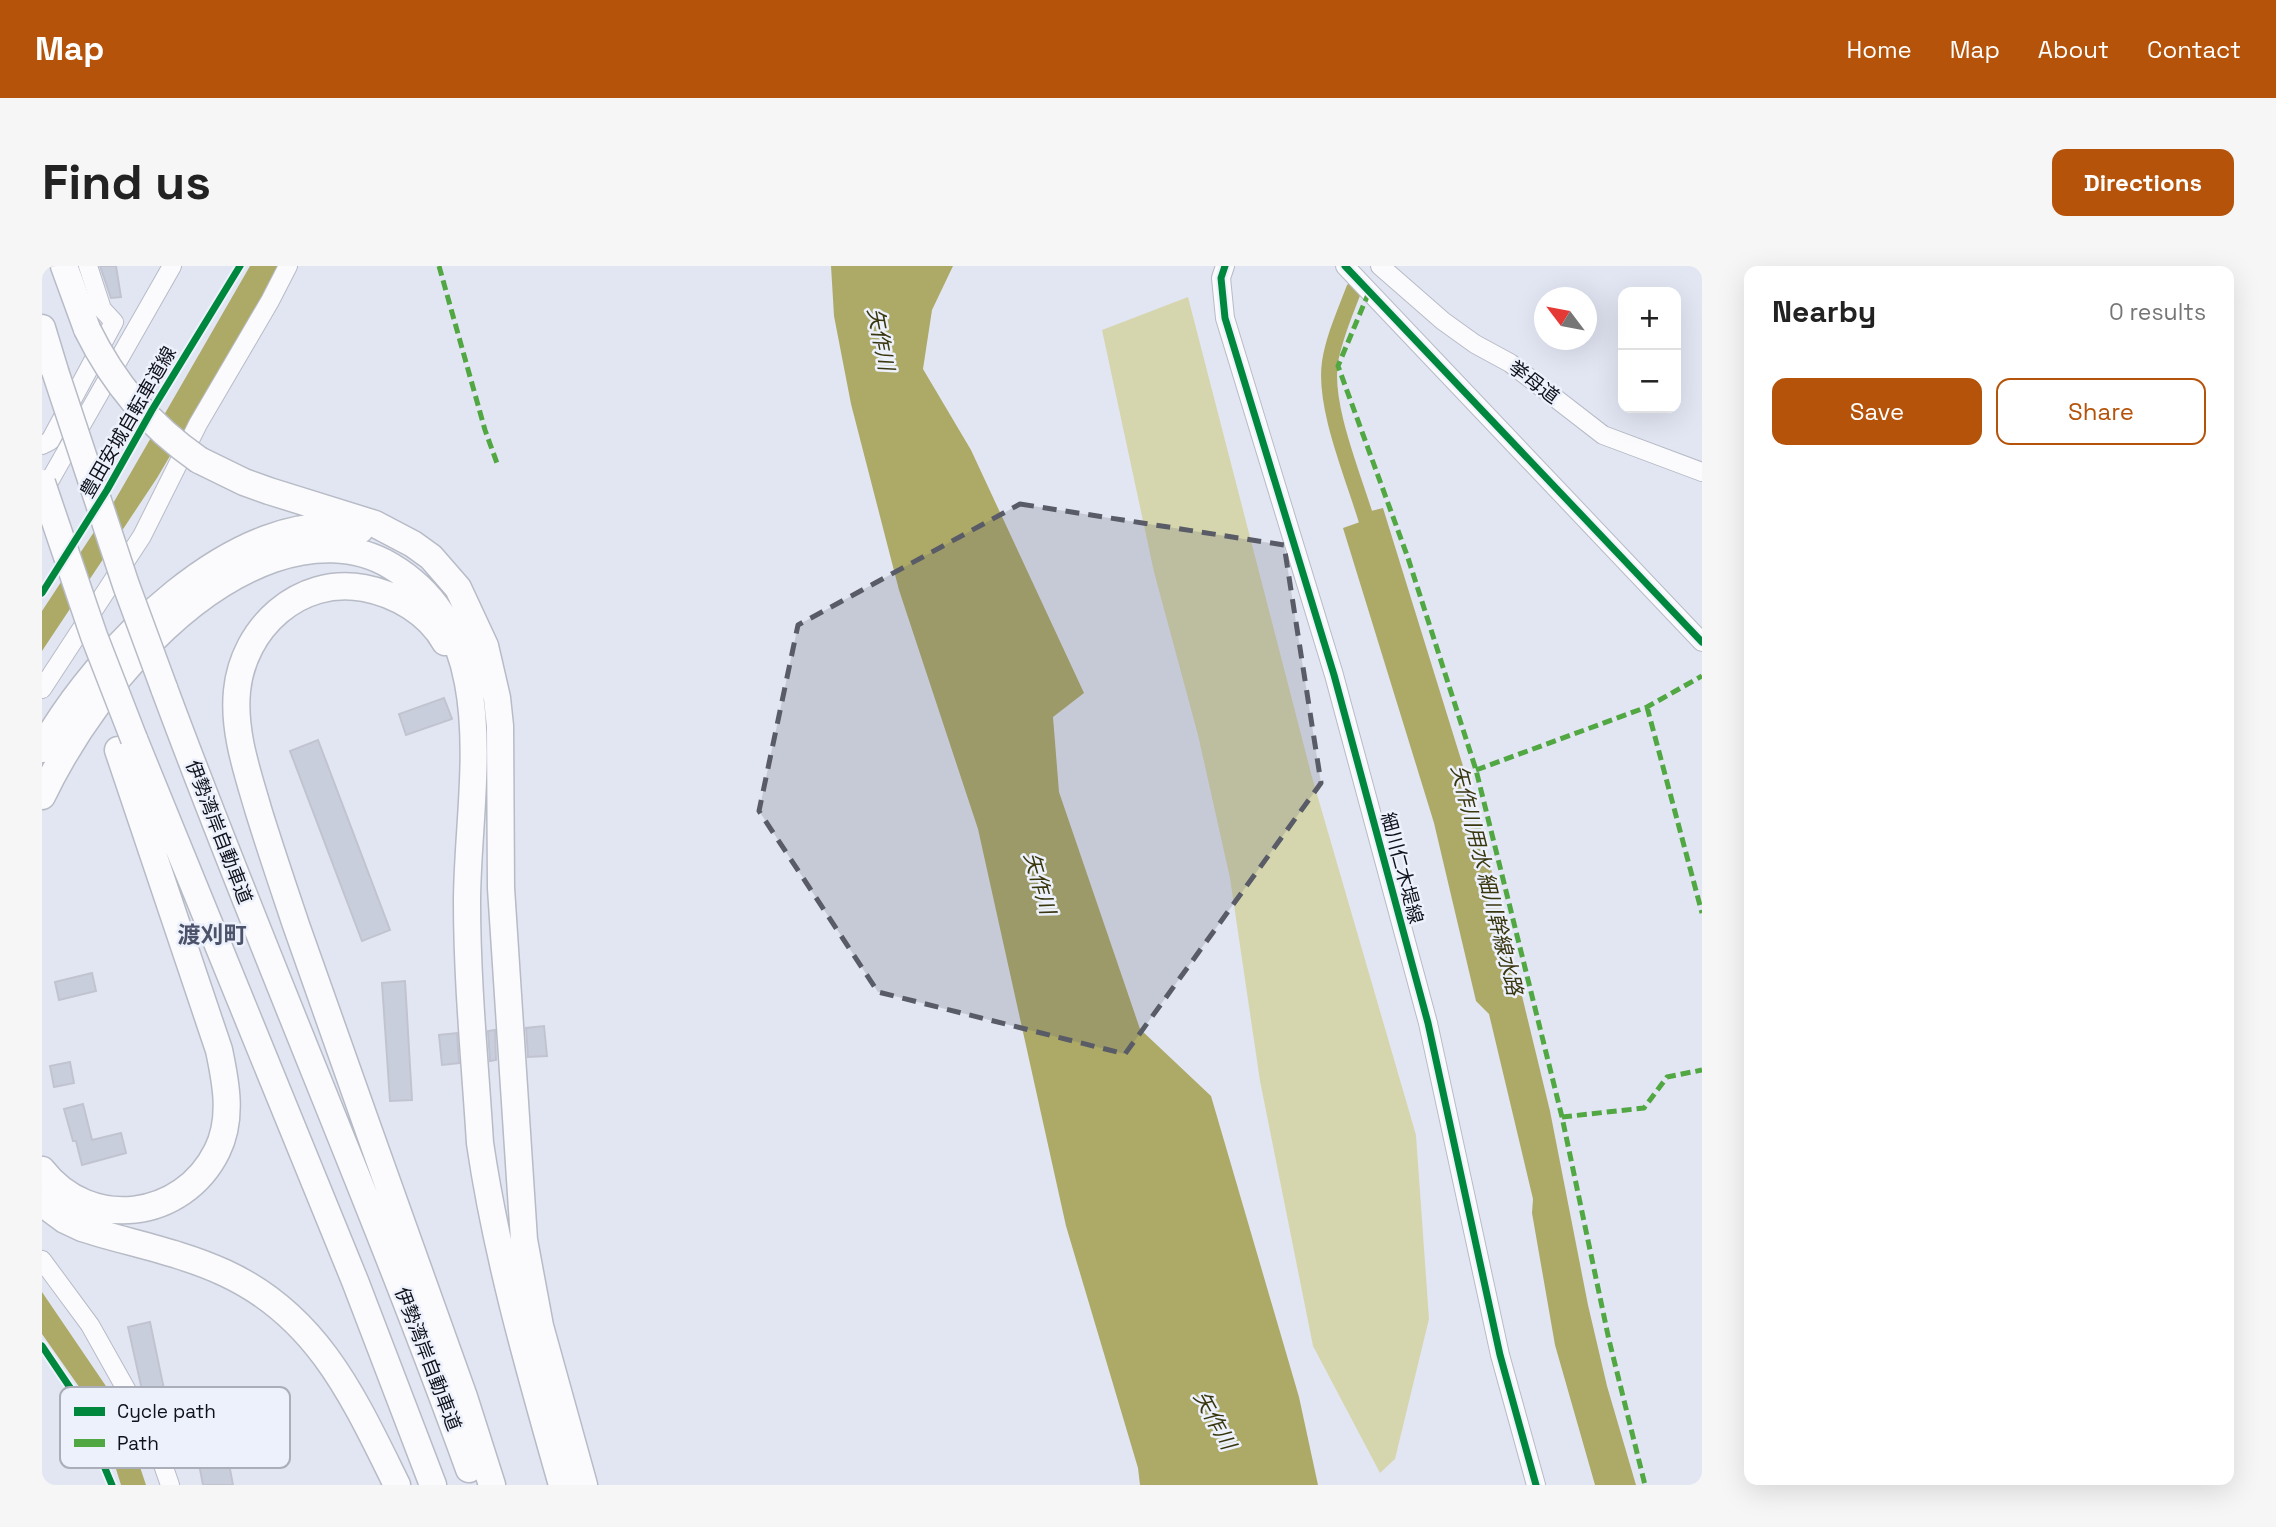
<!DOCTYPE html>
<html lang="en">
<head>
<meta charset="utf-8">
<style>
	body { margin:0; font-family:"Space Grotesk","Noto Sans JP",sans-serif; background:#f6f6f6; color:#222 }
	.controls { position:absolute; right:21px; top:21px; display:grid; overflow:hidden; border-radius:14px; box-shadow:0 7px 28px #0002 }
	.controls button { width:63px; height:63px; display:grid; place-items:center; padding:0; border:0; border-bottom:2px solid #e0e0e0; background:#fff; color:#222; font:35px sans-serif }
	.compass { position:absolute; left:1492px; top:21px; width:63px; height:63px; border-radius:50%; background:#fff; box-shadow:0 7px 28px #0002; rotate:302deg }
	.list { margin:0; padding:0; list-style:none }
	h2 { display:flex; justify-content:space-between; align-items:center; height:91px; margin:0; padding:0 28px; font-size:30px }
	h2 small { font-size:23px; font-weight:400; color:#767676 }
	.actions { display:flex; gap:14px; padding:21px 28px }
	.actions a { flex:1; padding:16px 0; border:2px solid #b45309; border-radius:14px; text-align:center; font-size:24px; color:#b45309 }
	.actions .main { background:#b45309; color:#fff }
	.map { position:relative; flex:none; width:1660px; height:1219px; overflow:hidden; border-radius:14px }
	header { display:flex; align-items:center; gap:42px; box-sizing:border-box; height:98px; padding:0 35px; background:#b45309; color:#fff }
	header strong { font-size:33px }
	nav { display:flex; gap:38px; margin-inline-start:auto; font-size:24px }
	.intro { display:flex; align-items:center; justify-content:space-between; box-sizing:border-box; height:168px; padding:0 42px }
	h1 { margin:0; font-size:49px }
	.button { padding:18px 32px; border-radius:14px; background:#b45309; color:#fff; font-size:24px; font-weight:700 }
	main { display:flex; gap:42px; padding:0 42px }
	aside { flex:1; background:#fff; border-radius:14px; box-shadow:0 7px 28px #0002 }
	.map>svg:first-child { display:block }
</style>
</head>
<body>
<header>
<strong>Map</strong>
<nav><a>Home</a><a>Map</a><a>About</a><a>Contact</a></nav>
</header>
<div class="intro"><h1>Find us</h1><a class="button">Directions</a></div>
<main>
<div class="map">
<svg width="1660" height="1219" viewBox="0 0 1660 1219">
	<rect width="100%" height="100%" fill="#e2e6f3"/>
	<path fill="#d6d6ae" d="M 1146,31 L 1270,511 L 1374,869 L 1387,1053 L 1353,1193 L 1338,1207 L 1271,1080 L 1218,815 L 1188,612 L 1156,469 L 1112,306 L 1060,64 Z"/>
	<path fill="#adaa68" d="M 208,0 L 240,0 L 115,212 L 0,385 L 0,345 L 73,234 Z
		M 789,0 L 911,0 L 890,44 L 881,103 L 929,184 L 1042,427 L 1011,451 L 1017,526 L 1098,763 L 1169,830 L 1257,1131 L 1276,1219 L 1098,1219 L 1096,1202 L 1024,960 L 936,563 L 857,324 L 809,138 L 792,50 Z
		M 1326,236 L 1329,245 L 1341,242 L 1435,545 L 1508,845 L 1546,1039 L 1565,1120 L 1594,1219 L 1553,1219 L 1513,1079 L 1490,947 L 1491,933 L 1447,748 L 1434,735 L 1392,557 L 1301,262 L 1318,256 L 1313,240 Z
		M 0,1026 L 70,1129 L 82,1153 L 104,1219 L 79,1219 L 64,1171 L 55,1151 L 40,1125 L 0,1068 Z"/>
	<g fill="none" stroke-linecap="round" stroke-linejoin="round">
		<path stroke="#adaa68" stroke-width="16" d="M 1312,23 C 1303,47 1292,71 1288,96 C 1281,141 1313,214 1326,259"/>
	</g>
	<path fill="#c9cedd" stroke="#c1c4d0" stroke-width="2" d="M 58,0 L 74,0 L 79,31 L 69,32 Z
		M 402,432 L 410,453 L 364,469 L 357,448 Z
		M 276,474 L 348,664 L 320,675 L 248,485 Z
		M 50,707 L 54,725 L 17,734 L 13,716 Z
		M 363,715 L 370,834 L 348,835 L 340,717 Z
		M 502,760 L 505,790 L 486,791 L 484,762 Z
		M 453,764 L 454,794 L 448,795 L 446,765 Z
		M 415,767 L 417,797 L 400,799 L 397,769 Z
		M 28,796 L 32,817 L 12,821 L 8,800 Z
		M 41,838 L 50,874 L 79,867 L 84,887 L 40,899 L 34,875 L 31,875 L 22,843 Z
		M 108,1056 L 123,1128 L 102,1133 L 86,1061 Z
		M 179,1156 L 191,1219 L 161,1219 L 150,1161 Z"/>
	<g fill="none" stroke-linecap="round" stroke-linejoin="round">
		<defs>
			<path id="minor" d="M 1183,0 L 1179,12 L 1183,52 L 1292,409 L 1386,757 L 1458,1089 L 1494,1219
				M 1303,0 L 1660,376
				M 1338,0 L 1401,55 L 1433,78 L 1468,97 L 1561,169 L 1660,206
				M 0,179 L 8,175 L 72,56 L 60,43 L 46,0
				M 0,228 L 130,0
				M 0,423 L 100,270 L 156,158 L 228,35 L 246,0
				M 0,994 L 48,1059 L 112,1173 L 128,1219"/>
			<path id="highway" d="M 22,0 L 45,63
				M 0,62 L 13,105
				M 157,194 L 202,216 L 227,225 L 333,258 L 371,278 L 389,291 L 416,322 L 443,380 L 455,432 L 458,460 L 459,622 L 482,974 L 498,1060 L 542,1219
				M 403,376 C 387,347 354,328 322,322 C 257,310 201,362 195,425 C 191,465 205,505 216,543 C 228,582 241,620 254,659 C 309,817 366,973 422,1131 L 450,1219
				M 122,422 C 219,684 332,940 427,1203
				M 92,473 L 313,1015 L 391,1219
				M 0,483 C 53,387 196,236 318,264
				M 0,530 C 44,439 132,328 231,293 C 270,280 313,278 349,300 C 465,369 425,525 425,636 C 425,716 433,797 438,877 C 455,993 488,1106 520,1219
				M 0,904 C 48,966 141,954 175,885 C 191,853 184,817 177,784 L 76,484
				M 0,937 L 23,954 L 40,962 C 87,977 138,986 183,1007 C 276,1050 312,1132 355,1219"/>
		</defs>
		<use href="#minor" stroke="#b7bbc6" stroke-width="20"/>
		<use href="#highway" stroke="#b7bbc6" stroke-width="29"/>
		<use href="#minor" stroke="#fbfbfd" stroke-width="18"/>
		<use href="#highway" stroke="#fbfbfd" stroke-width="26"/>
		<defs>
			<path id="highway-bridge" d="M 45,63 C 72,118 107,159 157,194
				M 13,105 L 84,319 L 122,422
				M 0,217 L 52,370 L 92,473"/>
		</defs>
		<use href="#highway-bridge" stroke="#b7bbc6" stroke-width="29" stroke-linecap="butt"/>
		<use href="#highway-bridge" stroke="#fbfbfd" stroke-width="26"/>
		<path stroke="#51a843" stroke-width="5" stroke-dasharray="10 5" stroke-linecap="butt" d="M 397,0 L 443,164 L 456,200
			M 1327,26 L 1296,100 L 1366,292 L 1434,504 L 1520,851 L 1567,1074 L 1603,1219
			M 1605,441 L 1660,647
			M 1434,504 L 1605,441 L 1660,410
			M 1520,851 L 1602,842 L 1625,811 L 1660,804"/>
		<defs>
			<path id="cycleway" d="M 1183,0 L 1179,12 L 1183,52 L 1292,409 L 1386,757 L 1458,1089 L 1494,1219
				M 1303,0 L 1660,376
				M 0,327 L 65,224 L 110,144 L 198,0
				M 0,1080 L 31,1126 L 70,1219"/>
		</defs>
		<use href="#cycleway" stroke="#edf1fc" stroke-width="11"/>
		<use href="#cycleway" stroke="#00873e" stroke-width="7"/>
	</g>
	<path fill="#595c67" fill-opacity="0.2" stroke="#595c67" stroke-width="5" stroke-dasharray="14 9" stroke-linejoin="round" d="M 978,238 L 1242,279 L 1279,517 L 1083,788 L 836,726 L 717,545 L 756,359 Z"/>
	<g text-anchor="middle" dominant-baseline="central" stroke-width="5" stroke-linejoin="round" paint-order="stroke">
		<g font-size="19" fill="#0f121b" stroke="#edf1fc">
			<text transform="translate(1492 116) rotate(37)">挙母道</text>
			<text transform="translate(86 156) rotate(-60)">豊田安城自転車道線</text>
			<text transform="translate(177 566) rotate(69)">伊勢湾岸自動車道</text>
			<text transform="translate(1360 602) rotate(75)">細川仁木堤線</text>
			<text transform="translate(386 1093) rotate(69)">伊勢湾岸自動車道</text>
		</g>
		<g font-size="21" font-style="italic" fill="#3a370e" stroke="#edf1fc">
			<text transform="translate(839 73) rotate(79)">矢作川</text>
			<text transform="translate(1445 614) rotate(76)">矢作川用水 細川幹線水路</text>
			<text transform="translate(998 617) rotate(74)">矢作川</text>
			<text transform="translate(1173 1154) rotate(61)">矢作川</text>
		</g>
		<g font-size="23" font-weight="bold" fill="#4b526a" stroke="#edf1fc">
			<text x="170" y="669">渡刈町</text>
		</g>
	</g>
	<rect x="18" y="1121" width="230" height="81" rx="10" fill="#edf1fc" stroke="#aaaeb8" stroke-width="2"/>
	<rect x="32" y="1141" width="31" height="9" fill="#00873e"/>
	<rect x="32" y="1173" width="31" height="8" fill="#51a843"/>
	<g font-size="19" fill="#0f121b">
		<text x="75" y="1152">Cycle path</text>
		<text x="75" y="1184">Path</text>
	</g>
</svg>
<div class="controls">
<button>+</button>
<button>−</button>
</div>
<svg class="compass" viewBox="-18 -18 36 36"><path d="M0-13l5 13h-10z" fill="#e53935"/><path d="M0 13l5-13h-10z" fill="#767676"/></svg>
</div>
<aside>
<h2>Nearby<small>0 results</small></h2>
<ul class="list">
</ul>
<div class="actions"><a class="main">Save</a><a>Share</a></div>
</aside>
</main>
</body>
</html>
